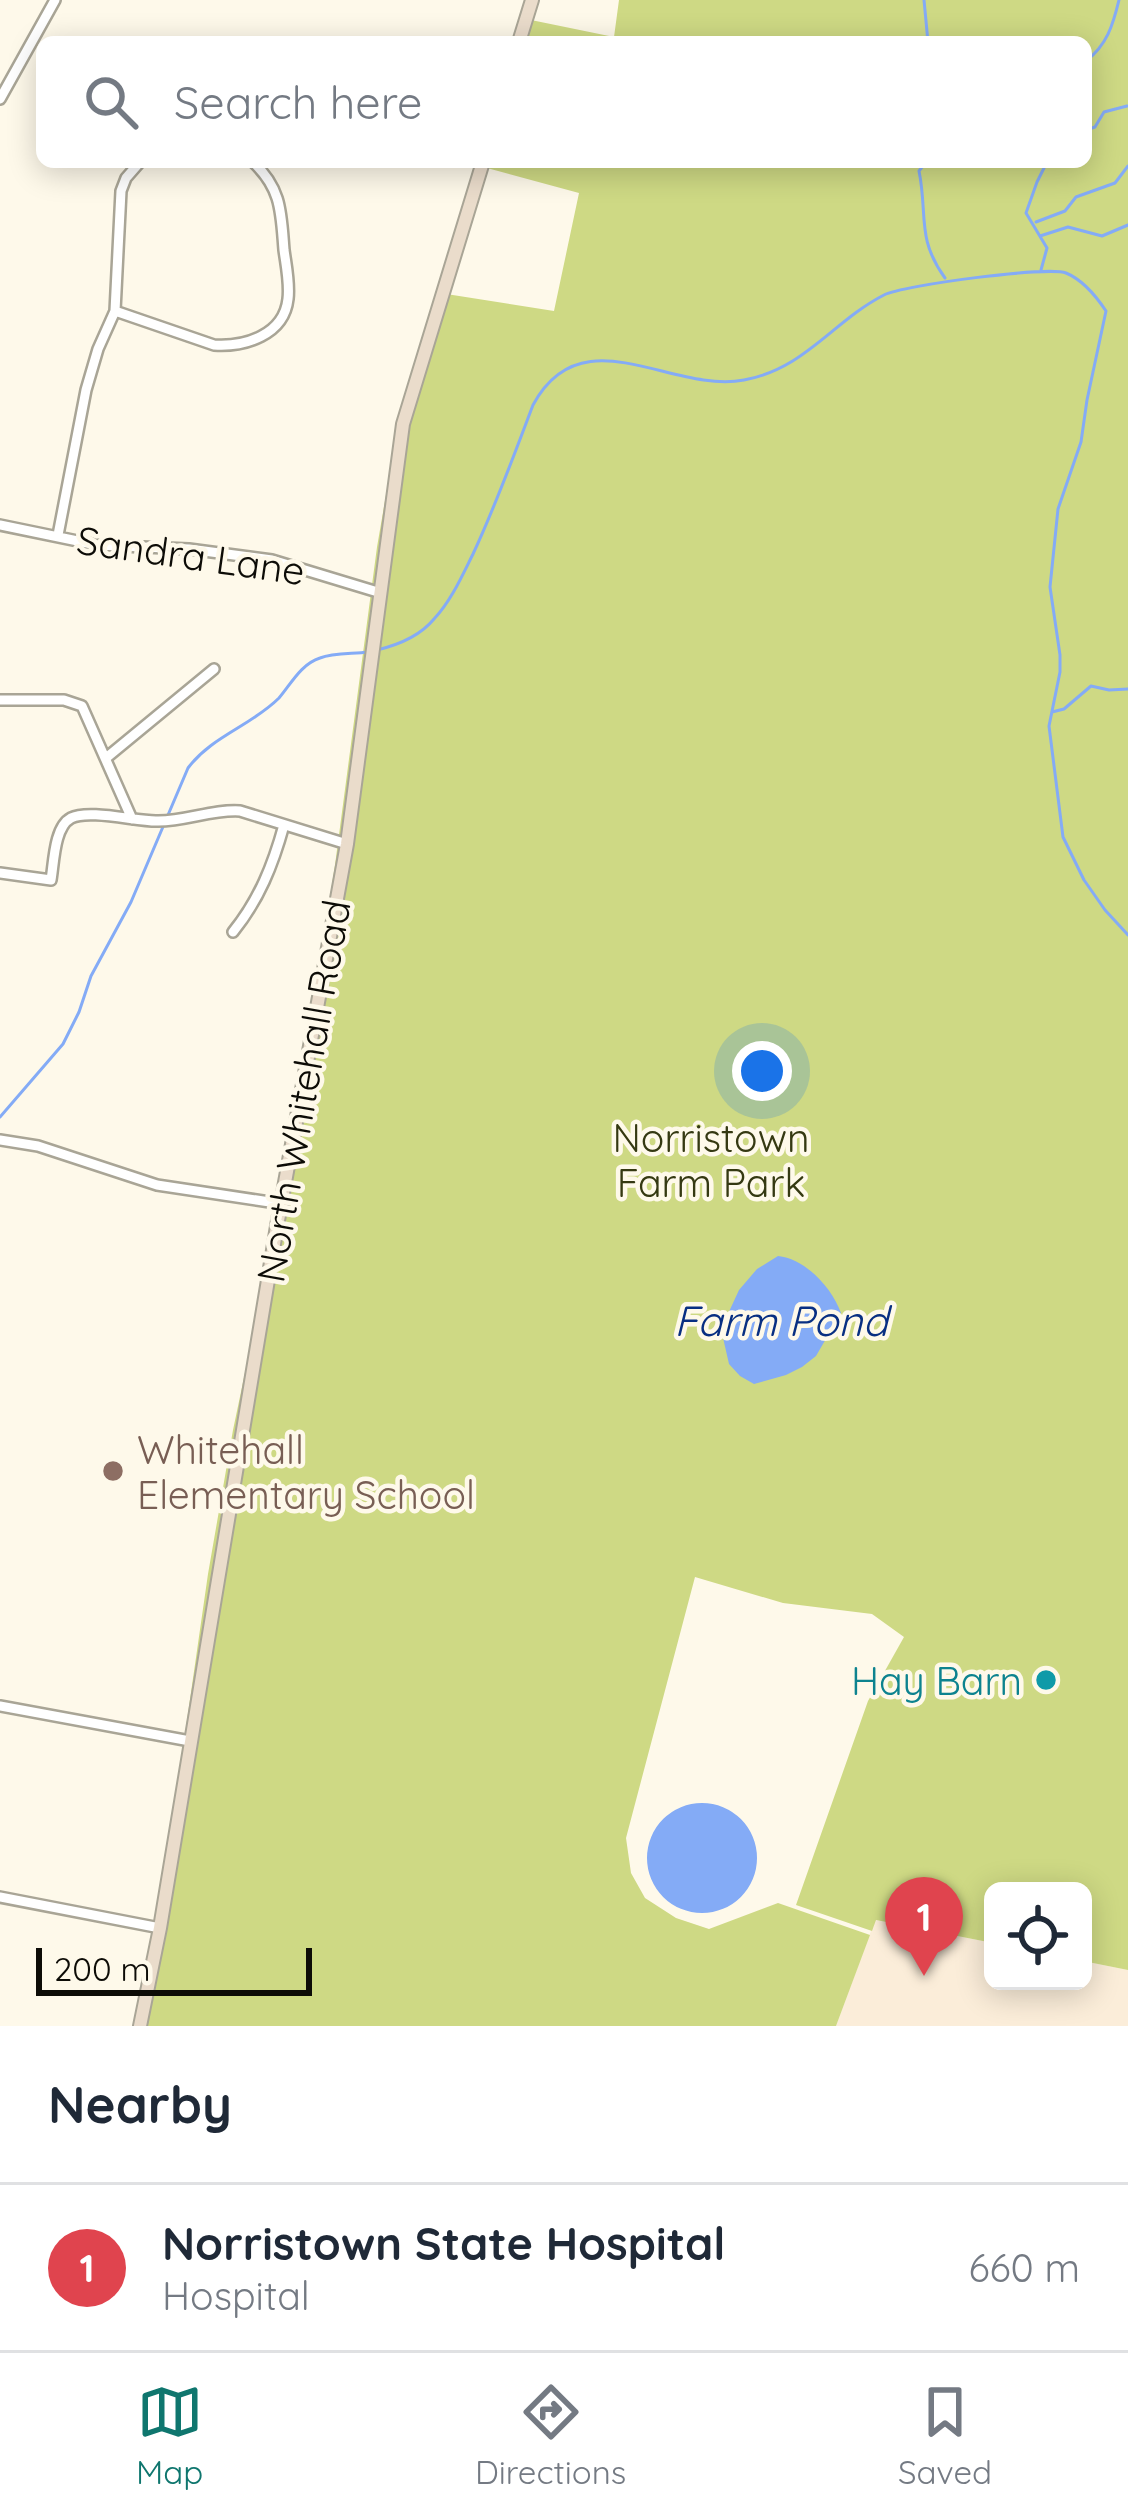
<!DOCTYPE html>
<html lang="en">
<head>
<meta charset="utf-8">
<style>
	body { margin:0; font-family:Quicksand,sans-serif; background:#f2f2f3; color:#1f2937 }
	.controls { position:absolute; right:36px; bottom:36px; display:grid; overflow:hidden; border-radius:18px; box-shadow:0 6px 30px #0003 }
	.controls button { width:108px; height:108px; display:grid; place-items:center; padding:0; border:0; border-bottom:3px solid #e0e1e3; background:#fff; color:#1f2937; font:60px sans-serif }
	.scale { position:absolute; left:36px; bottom:30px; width:276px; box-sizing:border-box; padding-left:12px; border:6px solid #0d0c07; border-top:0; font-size:33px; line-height:42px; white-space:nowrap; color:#0d0c07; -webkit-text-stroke:9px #fef9ea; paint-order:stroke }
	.you { position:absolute; left:762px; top:1071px; width:42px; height:42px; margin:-30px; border:9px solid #fff; border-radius:50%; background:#1a73e8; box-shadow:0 0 0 18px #1a73e833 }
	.badge { display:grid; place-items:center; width:78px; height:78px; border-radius:50%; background:#0f766e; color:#fff; font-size:39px; font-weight:700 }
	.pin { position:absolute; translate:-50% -99px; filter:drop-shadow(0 3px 6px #0008) }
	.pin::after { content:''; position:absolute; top:63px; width:42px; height:36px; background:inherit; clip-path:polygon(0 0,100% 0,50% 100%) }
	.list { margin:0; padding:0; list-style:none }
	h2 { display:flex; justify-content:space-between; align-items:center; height:156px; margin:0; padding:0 48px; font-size:51px }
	h2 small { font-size:39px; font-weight:400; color:#747a83 }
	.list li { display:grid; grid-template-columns:78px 1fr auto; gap:36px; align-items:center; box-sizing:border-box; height:168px; padding:0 48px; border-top:3px solid #e0e1e3 }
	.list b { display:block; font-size:45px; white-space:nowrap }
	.list p { margin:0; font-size:39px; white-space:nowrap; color:#747a83 }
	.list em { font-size:39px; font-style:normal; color:#747a83 }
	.icon { flex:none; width:66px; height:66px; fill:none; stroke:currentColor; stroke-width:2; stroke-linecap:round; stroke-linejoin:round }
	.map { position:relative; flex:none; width:1128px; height:2026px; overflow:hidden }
	.search { position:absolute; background:#fff; box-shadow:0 6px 30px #0003; left:36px; right:36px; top:36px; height:132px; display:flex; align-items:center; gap:30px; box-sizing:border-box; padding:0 42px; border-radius:18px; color:#747a83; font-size:45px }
	.sheet { height:324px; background:#fff }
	nav { display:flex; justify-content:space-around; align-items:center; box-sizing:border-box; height:168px; border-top:3px solid #e0e1e3; background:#fff; font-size:33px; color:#747a83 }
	nav a { display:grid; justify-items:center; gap:6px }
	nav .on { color:#0f766e }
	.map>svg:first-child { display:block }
</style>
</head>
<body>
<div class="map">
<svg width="1128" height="2026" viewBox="0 0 1128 2026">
	<rect width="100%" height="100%" fill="#fef9ea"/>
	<path fill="#fbedd9" d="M 875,1920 L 993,1943 L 993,1981 L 1083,1981 L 1083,1961 L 1128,1970 L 1128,2026 L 836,2026 Z"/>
	<path fill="#ced984" d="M 619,0 L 1128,0 L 1128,1970 L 1083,1961 L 1083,1891 L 993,1891 L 993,1943 L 876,1920 L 872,1931 L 796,1905 L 868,1701 L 904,1637 L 872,1614 L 783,1603 L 695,1577 L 626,1838 L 631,1873 L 645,1898 L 676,1918 L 709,1929 L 778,1903 L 870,1935 L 836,2026 L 143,2026 L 208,1574 L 233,1430 L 272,1244 L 307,1043 L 335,865 L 377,547 L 395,443 L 440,293 L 554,311 L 579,193 L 476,165 L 477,162 L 1086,162 L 1086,42 L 522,42 L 531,20 L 614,37 Z"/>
	<path fill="#84abf6" d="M 778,1256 C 806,1259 832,1288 841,1313 L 816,1356 L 802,1367 L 786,1375 L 754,1384 L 740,1376 L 729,1364 L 721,1329 L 739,1290 L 757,1269 Z
		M647 1858a55 55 0 1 1 110 0a55 55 0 1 1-110 0Z"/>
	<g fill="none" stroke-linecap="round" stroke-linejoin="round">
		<path stroke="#84abf6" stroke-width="3" d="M 924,0 L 928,42
			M 1086,61 C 1107,45 1113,25 1119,0
			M 1086,130 L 1095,127 L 1104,112 L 1127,106
			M 926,162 L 919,171 C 928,215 916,238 945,278
			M 1036,222 L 1065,211 L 1076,197 L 1115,183 L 1128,166
			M 1040,236 L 1068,227 L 1102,236 L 1128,225
			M 1041,270 L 1047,248 L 1026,213 L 1037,182 L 1047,162
			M 377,650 C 398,645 420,636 434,619 C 451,601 462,576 473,554 C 496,505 514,455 533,405 C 582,314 671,394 744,380 C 805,369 833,321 884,295 C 903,285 1049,266 1066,273 C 1083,280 1096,296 1106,311 L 1087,400 L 1081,442 L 1058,509 L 1050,587 L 1060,655 L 1060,672 L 1049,726 L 1063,837 L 1084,880 L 1105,910 L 1128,935
			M 1052,712 L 1064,709 L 1091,686 L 1109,690 L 1128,689
			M 0,1117 L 63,1044 L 79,1012 L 91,976 L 131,902 L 188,768 C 212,736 251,726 279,698 C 291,684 301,664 320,658 C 333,653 353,654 368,652"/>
		<defs>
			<path id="minor" d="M 0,99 L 55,0
				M 115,311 L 214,345 C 245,347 284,335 288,299 C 290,283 286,265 284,250 C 281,213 282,189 253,162
				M 0,525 L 97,545 L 189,549 L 272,560 L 381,593
				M 58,535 L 86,390 L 98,349 L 115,311 L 121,191 L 126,178 L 140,162
				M 0,700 L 64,700 L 82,706 L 132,819
				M 106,758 L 214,669
				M 0,873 L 51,880 C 54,863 54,827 71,818 C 88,809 135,821 156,821 C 184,822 212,809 240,811 L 347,844
				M 233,932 C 259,900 273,865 284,825
				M 0,1140 L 38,1146 L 157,1185 L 283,1204
				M 0,1706 L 190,1741
				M 0,1897 L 160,1928"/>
			<path id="secondary" d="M 519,42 L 532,0
				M 140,2026 L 160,1928 L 277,1226 L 347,844 L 403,424 L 483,162"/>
		</defs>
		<use href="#minor" stroke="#a9a596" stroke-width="14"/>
		<use href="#secondary" stroke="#a9a596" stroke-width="16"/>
		<use href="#minor" stroke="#fff" stroke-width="9"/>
		<use href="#secondary" stroke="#eadccb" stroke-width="12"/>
	</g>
	<circle fill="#8d6e63" stroke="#fef9ea" stroke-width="4.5" cx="113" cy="1471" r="12"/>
	<circle fill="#0f9aa8" stroke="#fef9ea" stroke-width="4.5" cx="1046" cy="1680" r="12"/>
	<g text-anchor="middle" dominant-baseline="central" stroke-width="9" stroke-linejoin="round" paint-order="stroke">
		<g font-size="39" fill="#0d0c07" stroke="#fef9ea">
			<text transform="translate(191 555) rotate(8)">Sandra Lane</text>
			<text transform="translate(303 1091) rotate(-80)">North Whitehall Road</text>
		</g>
		<g font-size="39" fill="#353912" stroke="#fef9ea">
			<text x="711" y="1137">Norristown<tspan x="711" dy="45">Farm Park</tspan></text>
		</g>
		<g font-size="39" fill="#785e54" stroke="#fef9ea" text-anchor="start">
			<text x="137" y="1449">Whitehall<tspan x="137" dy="45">Elementary School</tspan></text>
		</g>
		<g font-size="39" fill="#0d838f" stroke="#fef9ea" text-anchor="end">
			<text x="1022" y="1680">Hay Barn</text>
		</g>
		<g font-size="42" font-style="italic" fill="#082f82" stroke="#fef9ea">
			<text x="781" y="1320">Farm Pond</text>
		</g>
	</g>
</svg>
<div class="controls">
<button><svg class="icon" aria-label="locate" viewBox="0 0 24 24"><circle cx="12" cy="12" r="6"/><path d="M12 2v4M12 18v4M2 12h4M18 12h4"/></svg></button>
</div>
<div class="scale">200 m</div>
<div class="you"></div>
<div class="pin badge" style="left:924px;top:1976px;background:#e0444e">1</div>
<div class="search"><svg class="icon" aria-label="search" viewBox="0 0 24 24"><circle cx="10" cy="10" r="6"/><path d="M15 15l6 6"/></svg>Search here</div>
</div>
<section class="sheet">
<h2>Nearby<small></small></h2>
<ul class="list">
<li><span class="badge" style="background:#e0444e">1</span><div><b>Norristown State Hospital</b><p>Hospital</p></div><em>660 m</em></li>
</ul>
</section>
<nav>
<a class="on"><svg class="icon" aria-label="map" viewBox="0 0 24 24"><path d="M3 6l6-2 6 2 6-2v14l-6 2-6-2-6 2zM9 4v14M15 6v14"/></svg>Map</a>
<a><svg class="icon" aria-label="directions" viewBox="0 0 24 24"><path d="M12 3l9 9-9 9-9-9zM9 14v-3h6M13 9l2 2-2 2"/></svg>Directions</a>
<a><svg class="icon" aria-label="saved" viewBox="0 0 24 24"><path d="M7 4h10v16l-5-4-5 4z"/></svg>Saved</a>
</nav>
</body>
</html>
